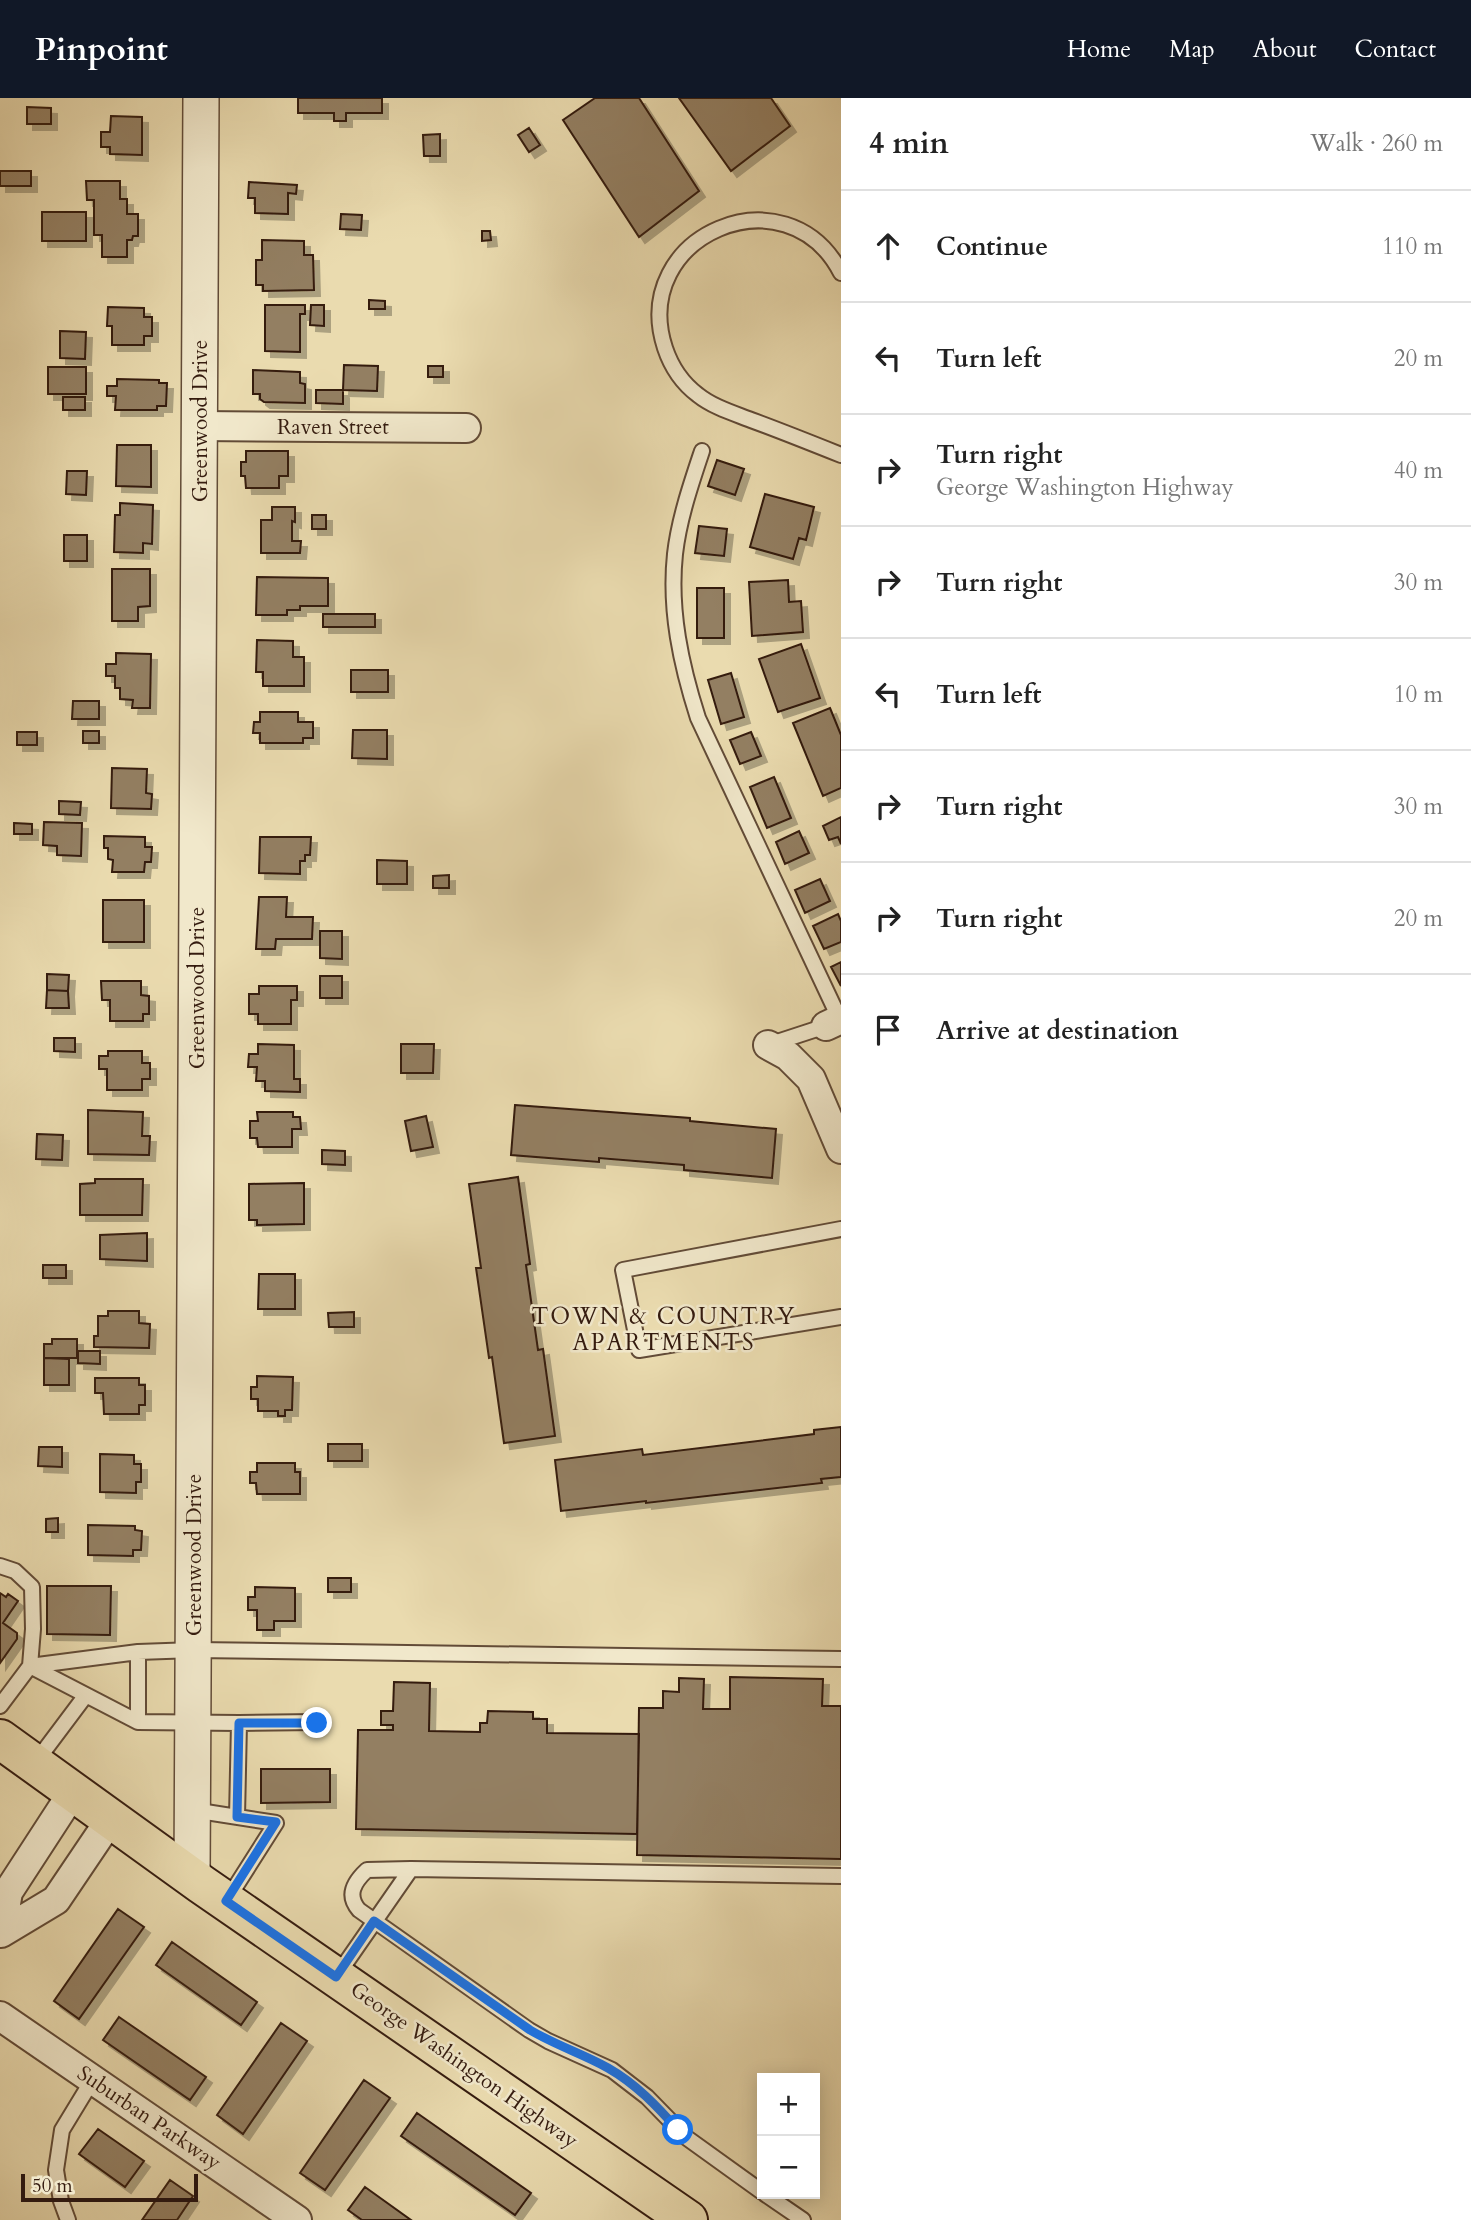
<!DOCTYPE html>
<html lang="en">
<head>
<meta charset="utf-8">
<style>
	body { margin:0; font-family:Cardo,serif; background:#f2f2f2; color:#222 }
	.controls { position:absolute; right:21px; bottom:21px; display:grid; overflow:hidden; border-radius:0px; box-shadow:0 4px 18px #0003 }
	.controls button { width:63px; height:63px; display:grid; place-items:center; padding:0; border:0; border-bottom:2px solid #e0e0e0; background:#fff; color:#222; font:35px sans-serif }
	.scale { position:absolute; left:21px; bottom:18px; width:177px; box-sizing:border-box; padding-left:7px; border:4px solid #341b0f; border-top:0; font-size:19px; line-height:24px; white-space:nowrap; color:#341b0f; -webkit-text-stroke:5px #f1e8cb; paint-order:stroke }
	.stop { position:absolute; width:21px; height:21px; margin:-16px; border:5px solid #1a73e8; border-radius:50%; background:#fff }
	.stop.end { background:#1a73e8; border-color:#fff; box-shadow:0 2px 7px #0008 }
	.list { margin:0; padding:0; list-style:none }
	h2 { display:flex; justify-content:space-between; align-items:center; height:91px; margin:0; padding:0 28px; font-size:30px }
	h2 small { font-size:23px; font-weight:400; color:#767676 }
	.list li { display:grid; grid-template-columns:46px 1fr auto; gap:21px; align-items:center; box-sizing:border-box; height:112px; padding:0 28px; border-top:2px solid #e0e0e0 }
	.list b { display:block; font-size:26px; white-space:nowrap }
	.list p { margin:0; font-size:23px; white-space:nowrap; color:#767676 }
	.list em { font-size:23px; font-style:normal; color:#767676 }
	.icon { flex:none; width:38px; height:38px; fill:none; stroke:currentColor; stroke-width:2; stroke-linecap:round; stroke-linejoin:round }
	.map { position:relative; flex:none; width:841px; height:2122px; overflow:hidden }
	header { display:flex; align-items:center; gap:42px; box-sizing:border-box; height:98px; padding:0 35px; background:#111827; color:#fff }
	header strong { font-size:33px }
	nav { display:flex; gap:38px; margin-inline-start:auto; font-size:24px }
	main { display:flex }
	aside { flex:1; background:#fff }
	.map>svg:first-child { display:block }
</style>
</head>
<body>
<header>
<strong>Pinpoint</strong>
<nav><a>Home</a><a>Map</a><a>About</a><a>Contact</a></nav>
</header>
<main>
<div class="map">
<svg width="841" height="2122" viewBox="0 0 841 2122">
	<defs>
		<filter id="shadow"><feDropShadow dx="6" dy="6" stdDeviation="0" flood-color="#0004"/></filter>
	</defs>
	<rect width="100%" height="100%" fill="#eadbaf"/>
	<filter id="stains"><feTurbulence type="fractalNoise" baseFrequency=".00286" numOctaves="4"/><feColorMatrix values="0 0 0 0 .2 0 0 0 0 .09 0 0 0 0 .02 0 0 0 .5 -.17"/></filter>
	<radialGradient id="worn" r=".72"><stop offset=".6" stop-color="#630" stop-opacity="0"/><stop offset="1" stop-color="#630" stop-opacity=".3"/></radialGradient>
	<path fill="#937f62" stroke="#341b0f" stroke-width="2" filter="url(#shadow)" d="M 298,0 L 382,0 L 382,15 L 346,15 L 346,23 L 334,23 L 334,15 L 298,15 Z
		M 595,0 L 639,0 L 699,93 L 639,139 L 563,22 Z
		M 679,0 L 771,0 L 790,28 L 731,73 Z
		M 27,9 L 51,10 L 51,26 L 27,26 Z
		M 111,18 L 142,19 L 142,57 L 110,56 L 110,49 L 101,49 L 101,34 L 110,34 Z
		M 529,30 L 540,47 L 529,54 L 518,37 Z
		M 440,36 L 440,58 L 424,58 L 423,37 Z
		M 0,73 L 31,73 L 31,88 L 0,88 Z
		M 86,83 L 120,83 L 120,101 L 127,101 L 127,116 L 138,116 L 138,138 L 133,138 L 132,142 L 127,142 L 127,159 L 102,159 L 102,137 L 94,137 L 94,102 L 87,102 Z
		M 249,84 L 297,87 L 296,96 L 288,95 L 288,116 L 255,115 L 255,100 L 248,100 Z
		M 42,114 L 86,114 L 86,143 L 42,143 Z
		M 341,116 L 362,117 L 361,132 L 340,131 Z
		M 482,133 L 490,133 L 491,142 L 482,143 Z
		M 262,142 L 304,143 L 304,157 L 313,157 L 314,192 L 263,193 L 263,187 L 256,187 L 256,162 L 262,162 Z
		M 369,202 L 385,203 L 385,211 L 369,211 Z
		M 265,207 L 305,207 L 305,216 L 300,216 L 300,254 L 265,253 Z
		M 311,207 L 324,207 L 324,228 L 310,227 Z
		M 108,209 L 144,210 L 144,219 L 152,219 L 152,238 L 144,238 L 144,247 L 112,247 L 112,228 L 107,228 Z
		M 60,233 L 86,234 L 85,261 L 60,260 Z
		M 344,267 L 378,268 L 377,293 L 343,292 Z
		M 428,268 L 443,268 L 443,279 L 428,279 Z
		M 48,269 L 86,269 L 86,296 L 48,296 Z
		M 253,272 L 300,274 L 300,285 L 305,286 L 305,305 L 264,304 L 260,301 L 260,296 L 253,296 Z
		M 117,281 L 159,282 L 159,285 L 167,285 L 166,308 L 157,308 L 157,312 L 115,312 L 116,298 L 107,298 L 107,288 L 117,288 Z
		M 316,292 L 343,292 L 343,306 L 316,305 Z
		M 63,299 L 85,299 L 85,312 L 63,312 Z
		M 117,347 L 151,347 L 151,389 L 116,388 Z
		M 246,353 L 288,353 L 288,378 L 279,378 L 279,390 L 246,390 L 245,378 L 241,378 L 241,364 L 246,364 Z
		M 717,362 L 744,371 L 735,397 L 708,388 Z
		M 67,373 L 87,373 L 86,397 L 66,396 Z
		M 765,396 L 814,409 L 806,442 L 799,440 L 793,461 L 750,449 Z
		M 120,405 L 153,407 L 152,446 L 143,445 L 143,455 L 114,454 L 115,417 L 120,417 Z
		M 272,409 L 295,409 L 295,424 L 292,423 L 292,443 L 301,443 L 300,455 L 261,455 L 261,422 L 272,422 Z
		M 312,417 L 326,417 L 326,431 L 312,431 Z
		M 699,428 L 727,431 L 724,458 L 695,455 Z
		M 64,437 L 87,437 L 87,463 L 64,463 Z
		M 112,471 L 150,471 L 150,508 L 138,509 L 138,523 L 112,523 Z
		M 257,479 L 328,480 L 328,508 L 300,508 L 300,512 L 287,512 L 287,517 L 256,517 Z
		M 788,482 L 789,504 L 801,503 L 803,534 L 752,538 L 749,484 Z
		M 697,490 L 724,490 L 724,540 L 697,540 Z
		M 323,516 L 375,516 L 375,529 L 323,529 Z
		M 257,542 L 293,543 L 293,559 L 304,559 L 304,588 L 263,588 L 263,574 L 256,574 Z
		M 801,546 L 820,600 L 778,614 L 759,561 Z
		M 116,555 L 151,556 L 150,610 L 132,610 L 133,602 L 120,601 L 120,590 L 115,590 L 115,578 L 106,578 L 106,566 L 116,566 Z
		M 351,572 L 388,572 L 388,594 L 351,594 Z
		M 731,575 L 744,619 L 721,626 L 708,582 Z
		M 73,603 L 99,603 L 99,621 L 72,621 Z
		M 830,610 L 841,637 L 841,690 L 823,698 L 793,625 Z
		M 260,614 L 298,614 L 298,624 L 313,624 L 313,640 L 303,640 L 303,645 L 260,645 L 260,635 L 253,635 L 254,624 L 260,624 Z
		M 353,632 L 387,632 L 387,661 L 352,660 Z
		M 83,633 L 99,633 L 99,645 L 83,645 Z
		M 17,634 L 37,634 L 37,647 L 17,647 Z
		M 751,634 L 761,658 L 740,666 L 730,642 Z
		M 112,670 L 147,671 L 146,695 L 152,696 L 151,711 L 111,710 Z
		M 774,679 L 791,720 L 767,730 L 750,689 Z
		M 59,703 L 81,704 L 80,717 L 59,716 Z
		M 841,719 L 841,746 L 838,739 L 829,742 L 823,728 Z
		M 44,724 L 82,725 L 81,758 L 57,757 L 57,748 L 43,747 Z
		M 14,725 L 32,726 L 32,736 L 14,736 Z
		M 799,733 L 809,755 L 785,766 L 776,744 Z
		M 104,738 L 145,739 L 145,749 L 152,749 L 151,764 L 145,764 L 144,774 L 112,774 L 113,762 L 108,761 L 108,750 L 104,750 Z
		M 260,739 L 311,739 L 310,757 L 305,757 L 305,763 L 300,763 L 300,776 L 259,775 Z
		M 377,762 L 407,763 L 407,786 L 377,786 Z
		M 449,777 L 449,790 L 433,790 L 433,778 Z
		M 820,781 L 830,803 L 805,815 L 795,792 Z
		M 259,799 L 287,799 L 286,819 L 313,819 L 312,841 L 276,841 L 275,851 L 256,851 Z
		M 103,802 L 144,802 L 144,844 L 103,844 Z
		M 838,816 L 841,823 L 841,844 L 824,851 L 813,828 Z
		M 320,833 L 342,833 L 342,861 L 320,860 Z
		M 841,864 L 841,888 L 831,869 Z
		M 47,876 L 69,877 L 68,893 L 47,892 Z
		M 320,878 L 342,878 L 342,900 L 320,900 Z
		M 101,883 L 141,883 L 141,897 L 149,898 L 149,916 L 143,916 L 143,923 L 110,923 L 110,902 L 102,902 Z
		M 259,888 L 297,888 L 297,902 L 291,902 L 291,926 L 258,926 L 258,916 L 249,916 L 249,896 L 259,896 Z
		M 47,892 L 68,893 L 69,910 L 46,910 Z
		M 54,940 L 75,940 L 75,954 L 54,953 Z
		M 258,946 L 294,947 L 294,981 L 300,981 L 300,994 L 265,993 L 265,983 L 256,983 L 257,969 L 248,969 L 249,956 L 258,956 Z
		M 401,946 L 434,946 L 433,975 L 401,975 Z
		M 108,953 L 142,953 L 142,965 L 150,965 L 150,981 L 142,981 L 142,992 L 107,992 L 107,971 L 99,971 L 99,958 L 108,958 Z
		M 515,1007 L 690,1020 L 690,1023 L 776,1031 L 772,1080 L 684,1072 L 684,1067 L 599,1060 L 599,1064 L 511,1057 Z
		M 88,1012 L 143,1014 L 142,1038 L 150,1038 L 149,1057 L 88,1056 Z
		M 257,1014 L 293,1014 L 293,1019 L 300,1019 L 301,1031 L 292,1031 L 292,1049 L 258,1049 L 257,1040 L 250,1040 L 250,1023 L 258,1023 Z
		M 426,1018 L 433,1049 L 411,1053 L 405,1023 Z
		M 37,1036 L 63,1037 L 62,1062 L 36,1061 Z
		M 322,1052 L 345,1053 L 345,1067 L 322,1066 Z
		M 518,1079 L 530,1166 L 526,1167 L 538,1252 L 543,1251 L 555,1338 L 504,1345 L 492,1259 L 489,1260 L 476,1170 L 481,1170 L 469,1086 Z
		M 95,1081 L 143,1081 L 142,1117 L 80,1117 L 80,1086 L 95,1085 Z
		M 304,1085 L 304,1126 L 257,1127 L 257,1122 L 249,1122 L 249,1086 Z
		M 147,1135 L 147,1163 L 100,1161 L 100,1137 Z
		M 43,1167 L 66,1167 L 66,1180 L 43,1180 Z
		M 259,1176 L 295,1176 L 295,1211 L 258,1211 Z
		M 108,1213 L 139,1213 L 139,1225 L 150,1226 L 149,1250 L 94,1249 L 94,1238 L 98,1238 L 98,1218 L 108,1218 Z
		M 354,1214 L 354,1229 L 329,1229 L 328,1215 Z
		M 52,1241 L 77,1241 L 77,1260 L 44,1260 L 44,1246 L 52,1246 Z
		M 78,1253 L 100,1253 L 100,1266 L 78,1265 Z
		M 44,1260 L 69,1261 L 69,1287 L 44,1287 Z
		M 257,1278 L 293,1279 L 292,1312 L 285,1312 L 285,1318 L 278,1318 L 278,1313 L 258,1313 L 258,1301 L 251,1301 L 251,1289 L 257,1289 Z
		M 95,1280 L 139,1280 L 139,1287 L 145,1287 L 145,1307 L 139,1307 L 139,1316 L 104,1316 L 103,1295 L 95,1295 Z
		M 841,1329 L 841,1379 L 821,1381 L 822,1385 L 646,1405 L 646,1403 L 561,1413 L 555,1362 L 642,1351 L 643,1357 L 814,1336 L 814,1332 Z
		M 328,1346 L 362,1346 L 362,1363 L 328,1363 Z
		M 39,1349 L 62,1349 L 62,1369 L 38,1368 Z
		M 100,1356 L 134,1357 L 134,1366 L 141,1366 L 141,1384 L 136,1384 L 136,1395 L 100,1394 Z
		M 257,1365 L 295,1365 L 295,1374 L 300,1374 L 300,1396 L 257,1396 L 256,1385 L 250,1385 L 250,1374 L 257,1374 Z
		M 58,1420 L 58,1434 L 46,1434 L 46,1421 Z
		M 88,1427 L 135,1428 L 135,1432 L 142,1433 L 141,1452 L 133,1452 L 133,1458 L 88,1457 Z
		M 328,1480 L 351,1480 L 351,1494 L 328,1494 Z
		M 47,1488 L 111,1488 L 110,1537 L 47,1536 Z
		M 255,1489 L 295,1490 L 295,1523 L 274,1523 L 274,1532 L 257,1532 L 257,1512 L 248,1512 L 248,1499 L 255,1499 Z
		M 0,1495 L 6,1499 L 8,1496 L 18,1503 L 3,1525 L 17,1535 L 17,1541 L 0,1565 Z
		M 730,1579 L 823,1581 L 822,1608 L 841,1608 L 841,1761 L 637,1757 L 639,1610 L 663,1610 L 663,1593 L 679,1594 L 679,1580 L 704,1581 L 703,1611 L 730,1611 Z
		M 394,1584 L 430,1585 L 429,1633 L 480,1634 L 480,1625 L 487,1625 L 488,1613 L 533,1614 L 533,1621 L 547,1621 L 547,1635 L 639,1636 L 637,1736 L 356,1731 L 358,1632 L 393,1632 L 393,1627 L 381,1627 L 381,1613 L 393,1613 Z
		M 261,1671 L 330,1671 L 330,1704 L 261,1705 Z
		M 118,1811 L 144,1829 L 79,1921 L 54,1903 Z
		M 172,1844 L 257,1904 L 241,1927 L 156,1867 Z
		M 119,1919 L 206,1979 L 190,2002 L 103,1942 Z
		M 281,1925 L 307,1943 L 243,2036 L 217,2017 Z
		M 364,1982 L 390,2000 L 325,2092 L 300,2075 Z
		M 417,2015 L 531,2095 L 515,2117 L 401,2038 Z
		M 98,2031 L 144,2063 L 125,2089 L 79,2056 Z
		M 170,2082 L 193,2098 L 177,2122 L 142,2122 Z
		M 365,2089 L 411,2122 L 362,2122 L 348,2112 Z"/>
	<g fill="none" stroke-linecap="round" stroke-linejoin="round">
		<defs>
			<path id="service" d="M 841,175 C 787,70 628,137 665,250 C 671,268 682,285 698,297 C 713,309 733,315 751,322 C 781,333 811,345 841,357
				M 702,353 C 691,386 679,421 675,456 C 669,512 681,567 698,620 L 841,924
				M 771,946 L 826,928
				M 841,1131 L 623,1172 L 639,1252 L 841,1219
				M 0,1468 L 15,1473 L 32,1489 L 33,1531 L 30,1568 L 138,1624 L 239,1625 L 237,1719
				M 0,1608 L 30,1568 L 138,1554 L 194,1552 L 841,1561
				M 138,1624 L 138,1554
				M 239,1625 L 317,1624
				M 35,1665 L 86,1597
				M 193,1712 L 276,1725 L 227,1802
				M 411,1771 L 367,1772 C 354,1784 346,1797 359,1812 L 529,1932 L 548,1943 L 612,1972 L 647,1999 L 687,2040 L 762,2094
				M 336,1879 L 411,1771 L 841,1778
				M 765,2096 L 803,2122
				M 68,2122 L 61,2103 L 56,2072 L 62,2032 L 93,1981"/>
			<path id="minor" d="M 200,328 L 466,330
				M 826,928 L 841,921
				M 768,947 L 788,958 L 811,981 L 841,1051
				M 73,1694 L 8,1794 L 1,1835 L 56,1802 L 110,1722
				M 0,1918 L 297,2122"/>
			<path id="tertiary" d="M 192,1779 L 201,0"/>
			<path id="primary" d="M 0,1641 L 201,1786 L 688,2122"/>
		</defs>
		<use href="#service" stroke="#624b37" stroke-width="18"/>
		<use href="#minor" stroke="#624b37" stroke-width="32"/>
		<use href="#tertiary" stroke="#624b37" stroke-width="38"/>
		<use href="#primary" stroke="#341b0f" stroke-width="42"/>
		<use href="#service" stroke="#f1e8cb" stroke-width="14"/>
		<use href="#minor" stroke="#f1e8cb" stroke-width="28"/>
		<use href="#tertiary" stroke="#f1e8cb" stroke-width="35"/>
		<use href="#primary" stroke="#eadbaf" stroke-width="38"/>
	</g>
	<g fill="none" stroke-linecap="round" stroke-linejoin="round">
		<path stroke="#1a73e8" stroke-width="9" d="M 317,1625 L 239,1625 L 237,1719 L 276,1724 L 226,1803 L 336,1879 L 374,1823 L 530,1932 C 555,1947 583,1956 608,1970 C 636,1986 657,2008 678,2032"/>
	</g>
	<g text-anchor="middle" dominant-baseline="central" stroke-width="5" stroke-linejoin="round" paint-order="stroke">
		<g font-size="21" fill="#341b0f" stroke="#f1e8cb">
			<text transform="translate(200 323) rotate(-90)">Greenwood Drive</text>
			<text x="333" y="329">Raven Street</text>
			<text transform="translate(197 890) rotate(-90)">Greenwood Drive</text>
			<text transform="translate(194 1457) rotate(-90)">Greenwood Drive</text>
			<text transform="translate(464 1967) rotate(35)">George Washington Highway</text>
			<text transform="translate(149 2020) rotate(34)">Suburban Parkway</text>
		</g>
		<g font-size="23" letter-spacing="2" fill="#341b0f" stroke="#f1e8cb">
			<text x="664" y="1218">TOWN &amp; COUNTRY<tspan x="664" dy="26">APARTMENTS</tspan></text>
		</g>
	</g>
	<rect width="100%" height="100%" filter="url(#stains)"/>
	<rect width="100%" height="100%" fill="url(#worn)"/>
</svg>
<div class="controls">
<button>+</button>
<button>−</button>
</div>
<div class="scale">50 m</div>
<div class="stop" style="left:678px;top:2032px"></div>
<div class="stop end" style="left:317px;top:1625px"></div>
</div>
<aside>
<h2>4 min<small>Walk · 260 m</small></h2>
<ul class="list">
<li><svg class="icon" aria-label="ahead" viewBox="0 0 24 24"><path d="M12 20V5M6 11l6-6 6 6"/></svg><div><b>Continue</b></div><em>110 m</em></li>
<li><svg class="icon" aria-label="left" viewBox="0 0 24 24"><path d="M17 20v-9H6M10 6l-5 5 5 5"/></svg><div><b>Turn left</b></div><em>20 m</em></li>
<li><svg class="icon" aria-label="right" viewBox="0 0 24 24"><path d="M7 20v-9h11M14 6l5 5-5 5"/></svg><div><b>Turn right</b><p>George Washington Highway</p></div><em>40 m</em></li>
<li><svg class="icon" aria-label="right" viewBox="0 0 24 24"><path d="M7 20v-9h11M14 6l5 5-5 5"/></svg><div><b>Turn right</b></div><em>30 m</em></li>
<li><svg class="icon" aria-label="left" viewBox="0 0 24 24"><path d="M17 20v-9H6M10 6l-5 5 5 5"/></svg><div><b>Turn left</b></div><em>10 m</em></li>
<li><svg class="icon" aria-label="right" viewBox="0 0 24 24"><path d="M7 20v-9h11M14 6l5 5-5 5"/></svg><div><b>Turn right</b></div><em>30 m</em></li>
<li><svg class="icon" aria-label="right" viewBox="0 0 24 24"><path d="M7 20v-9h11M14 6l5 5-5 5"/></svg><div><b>Turn right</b></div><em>20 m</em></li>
<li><svg class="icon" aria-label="arrive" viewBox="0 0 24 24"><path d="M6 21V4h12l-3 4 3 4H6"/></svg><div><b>Arrive at destination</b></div></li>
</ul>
</aside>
</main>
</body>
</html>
